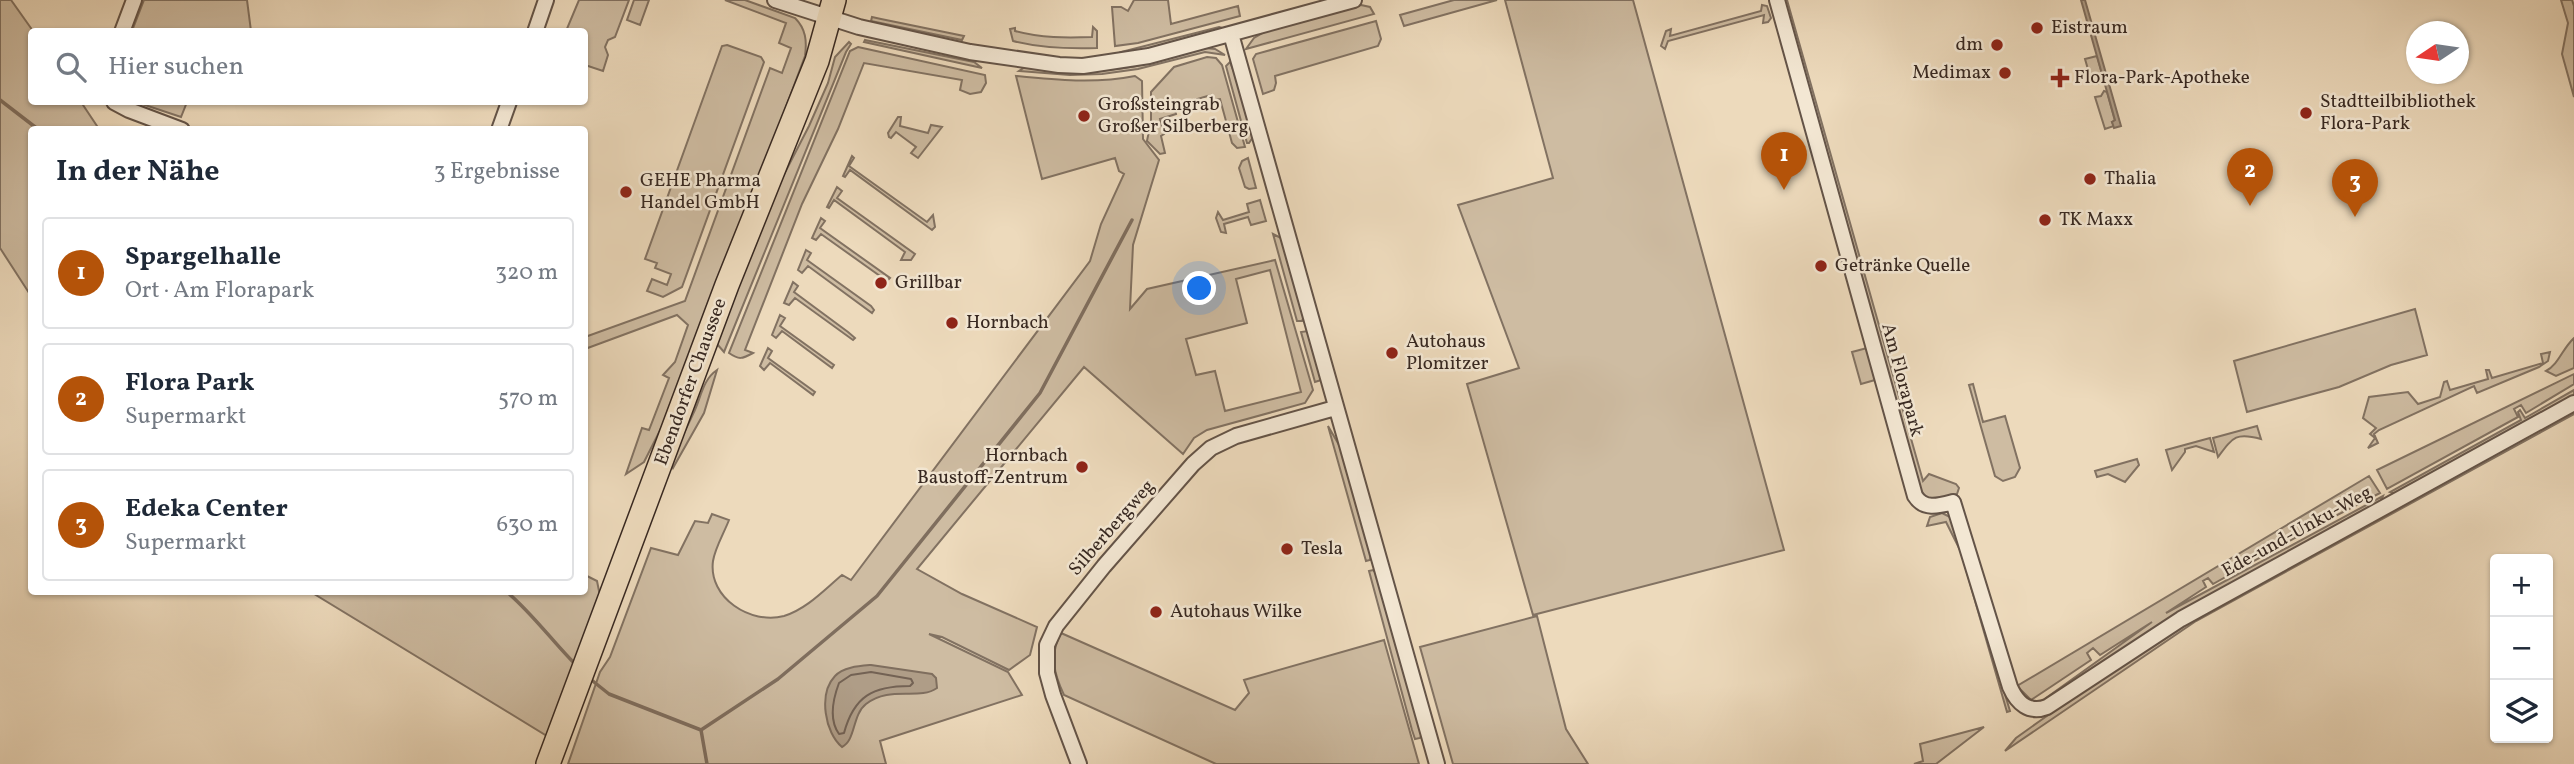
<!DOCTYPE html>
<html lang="de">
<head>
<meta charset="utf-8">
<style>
	body { margin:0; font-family:Vollkorn,serif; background:#f6f6f7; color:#1f2937 }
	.controls { position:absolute; right:21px; bottom:21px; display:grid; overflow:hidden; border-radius:7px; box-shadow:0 2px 5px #0004 }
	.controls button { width:63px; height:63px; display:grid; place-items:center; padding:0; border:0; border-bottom:2px solid #e0e1e3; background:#fff; color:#1f2937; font:35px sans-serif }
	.compass { position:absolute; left:2406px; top:21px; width:63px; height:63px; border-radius:50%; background:#fff; box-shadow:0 2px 5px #0004; rotate:257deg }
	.you { position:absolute; left:1200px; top:289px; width:24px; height:24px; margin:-18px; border:5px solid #fff; border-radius:50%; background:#1a73e8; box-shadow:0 0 0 10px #1a73e833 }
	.badge { display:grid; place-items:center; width:46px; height:46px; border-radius:50%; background:#b45309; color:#fff; font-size:23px; font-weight:700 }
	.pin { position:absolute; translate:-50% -58px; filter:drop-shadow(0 2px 4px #0008) }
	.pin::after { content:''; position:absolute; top:37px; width:24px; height:21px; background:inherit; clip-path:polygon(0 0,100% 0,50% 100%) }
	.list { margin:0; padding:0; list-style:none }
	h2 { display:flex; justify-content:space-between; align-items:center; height:91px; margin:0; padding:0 28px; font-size:30px }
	h2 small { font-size:23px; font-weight:400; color:#747a83 }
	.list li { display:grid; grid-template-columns:46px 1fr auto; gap:21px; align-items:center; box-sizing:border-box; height:112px; margin:0 14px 14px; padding:0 14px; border:2px solid #e0e1e3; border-radius:7px }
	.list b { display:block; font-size:26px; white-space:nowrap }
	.list p { margin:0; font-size:23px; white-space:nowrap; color:#747a83 }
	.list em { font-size:23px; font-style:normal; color:#747a83 }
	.icon { flex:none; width:38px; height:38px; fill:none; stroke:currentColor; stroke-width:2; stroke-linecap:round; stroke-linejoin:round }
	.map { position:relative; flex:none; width:2574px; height:764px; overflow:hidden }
	.search { position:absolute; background:#fff; box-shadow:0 2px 5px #0004; left:28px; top:28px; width:560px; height:77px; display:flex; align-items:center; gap:18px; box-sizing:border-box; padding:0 24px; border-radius:7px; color:#747a83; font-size:26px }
	.panel { position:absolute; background:#fff; box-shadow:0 2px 5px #0004; left:28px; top:126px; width:560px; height:469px; border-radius:7px }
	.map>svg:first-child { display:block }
</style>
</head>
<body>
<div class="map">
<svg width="2574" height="764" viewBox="0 0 2574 764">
	<rect width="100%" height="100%" fill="#eddabc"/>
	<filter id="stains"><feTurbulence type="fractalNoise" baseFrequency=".00286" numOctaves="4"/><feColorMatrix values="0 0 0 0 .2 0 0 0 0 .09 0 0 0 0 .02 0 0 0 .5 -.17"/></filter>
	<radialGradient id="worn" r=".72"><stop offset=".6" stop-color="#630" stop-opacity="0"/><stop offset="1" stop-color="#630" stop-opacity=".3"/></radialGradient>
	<path fill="#cebca2" stroke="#827262" stroke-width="2" fill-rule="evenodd" d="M 0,0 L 11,0 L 33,31 L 32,102 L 81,102 L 99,129 L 32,130 L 31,296 L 0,248 Z
		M 144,0 L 247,0 L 251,31 L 132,31 Z
		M 579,0 L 629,0 L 615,37 L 608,40 L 605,47 L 608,55 L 603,71 L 585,65 L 584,32 L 566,31 Z
		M 634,0 L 649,0 L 640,25 L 627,20 Z
		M 725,0 L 745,0 L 795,18 C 806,29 807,41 805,56 L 679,393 L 644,462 L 626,474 L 642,428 L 649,430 L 669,378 L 663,375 L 675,362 L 688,325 L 677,315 L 585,349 L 585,337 L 685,301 L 770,68 L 782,73 L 791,48 L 779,43 L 786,23 Z
		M 1134,0 L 1168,0 L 1171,24 L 1238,6 L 1240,16 L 1138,43 L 1115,46 L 1112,7 L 1121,7 L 1128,11 Z
		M 1454,0 L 1497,0 L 1404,26 L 1400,15 Z
		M 1505,0 L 1633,0 L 1784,550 L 1533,615 L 1467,384 L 1519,368 L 1458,205 L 1553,178 Z
		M 1783,0 L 1787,0 L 1923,481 L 1929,474 L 1956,484 L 1959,488 L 1957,494 L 1936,500 L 1927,498 L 1919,488 Z
		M 2561,0 L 2572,0 L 2574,6 L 2574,97 L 2562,54 L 2568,23 Z
		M 1361,5 L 1370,7 L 1374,14 L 1246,49 L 1254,38 L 1268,30 Z
		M 1762,5 L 1767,6 L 1771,18 L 1768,22 L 1763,23 L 1764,15 L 1668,41 L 1665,49 L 1661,46 L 1666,31 L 1671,29 L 1670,36 L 1761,11 Z
		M 872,17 L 881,19 L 964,36 L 962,40 L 871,21 Z
		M 1376,21 L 1381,39 L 1378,46 L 1275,76 L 1276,83 L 1274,90 L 1263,94 L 1253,59 L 1256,54 Z
		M 1093,27 L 1097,31 L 1097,48 C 1068,49 1041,48 1013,41 L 1010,29 L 1015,28 L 1015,31 C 1041,38 1066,38 1092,37 Z
		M 1219,27 L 1225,29 L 1124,55 L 1121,52 Z
		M 865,40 L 974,62 L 982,68 L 864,42 Z
		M 849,42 L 851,44 L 846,52 L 724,352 L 717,344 L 761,219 L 809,126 L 828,83 L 835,57 Z
		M 727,45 L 761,57 L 764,62 L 682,287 L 663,297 L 647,291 L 652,279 L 667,285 L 671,274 L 655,268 L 657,263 L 645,259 L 722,46 Z
		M 858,47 L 985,75 L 986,83 L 981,92 L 970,94 L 960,90 L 962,80 L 864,63 L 838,129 L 802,204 L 745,350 L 753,353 C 742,359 739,360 729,353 L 850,51 Z
		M 1205,48 L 1215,49 L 1225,55 L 1205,52 L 1138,69 L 1102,74 L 1070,75 L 1019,71 L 1025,67 C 1061,69 1095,73 1130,67 C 1156,63 1180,53 1205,48 Z
		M 2097,56 L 2105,84 L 2092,83 L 2085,59 Z
		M 1207,57 L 1216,58 L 1222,65 L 1245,147 L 1237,148 L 1232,143 L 1220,99 L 1213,100 L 1211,95 L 1174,106 L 1176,114 L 1160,119 L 1164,134 L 1161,136 L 1165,153 L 1160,154 L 1147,141 L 1151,121 L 1151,92 L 1174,67 Z
		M 1230,62 L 1235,74 L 1253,137 L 1249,143 L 1247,143 L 1226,66 Z
		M 1016,76 C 1056,80 1095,84 1135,76 L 1142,81 L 1143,139 L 1159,160 L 1133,245 L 1130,309 L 1147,289 L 1275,260 L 1313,390 L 1305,403 L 1207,430 L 1194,438 L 1183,454 L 1084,367 L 917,569 L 962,594 L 1037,627 L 1030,655 L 1009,670 L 942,637 L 929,634 L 1008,672 L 1022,695 L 880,741 L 886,764 L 568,764 L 600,672 L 610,657 L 651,548 L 678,555 L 695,521 L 708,523 L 712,514 L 729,520 C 724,533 715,548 713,561 C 708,598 751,625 784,616 C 807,609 825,589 842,575 L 851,580 L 1090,261 L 1101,224 L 1124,174 L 1119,171 L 1115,158 L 1042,179 ZM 1270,270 L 1301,392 L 1225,411 L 1215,371 L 1196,375 L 1186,339 L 1247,323 L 1236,279 Z
		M 2104,91 L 2107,92 L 2115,121 L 2112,122 L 2114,126 L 2105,129 L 2095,97 L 2101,96 Z
		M 136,102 L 187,102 L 181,117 Z
		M 898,117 L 901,117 L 900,126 L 928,133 L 931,125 L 942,127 L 918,158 L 911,153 L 916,147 L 896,132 L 891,138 L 889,137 L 888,133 Z
		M 852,156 L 854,158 L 849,166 L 927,222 L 933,215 L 935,227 L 932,230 L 850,170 L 845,177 L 843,176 Z
		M 1248,158 L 1256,188 L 1249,189 L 1245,187 L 1239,168 L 1242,161 Z
		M 837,187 L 842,191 L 837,198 L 915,254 L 911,260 L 901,260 L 905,252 L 834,200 L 829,208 L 827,207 Z
		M 1260,200 L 1266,221 L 1251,225 L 1248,217 L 1224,224 L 1226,233 L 1221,232 L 1216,218 L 1218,212 L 1223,220 L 1249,212 L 1247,204 Z
		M 821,218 L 825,221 L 820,228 L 890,278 L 887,281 L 821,234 L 816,240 L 812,238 Z
		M 1273,234 L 1281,238 L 1304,316 L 1302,321 L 1297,321 Z
		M 806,250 L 811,253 L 807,260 L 871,306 L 874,310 L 872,313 L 808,266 L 802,273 L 798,270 Z
		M 793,282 L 798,286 L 794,292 L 848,332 L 855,338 L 853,340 L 795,298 L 789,305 L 784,303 Z
		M 2415,309 L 2427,355 L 2391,365 L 2339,387 L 2247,412 L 2234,361 Z
		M 780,315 L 785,318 L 780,326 L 834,365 L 832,368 L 782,331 L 776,338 L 772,335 Z
		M 1308,331 L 1321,380 L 1315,382 L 1301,332 Z
		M 2574,338 L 2574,368 L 2556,376 L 2546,371 C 2559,364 2562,349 2574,338 Z
		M 768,348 L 772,351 L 768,358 L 815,392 L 813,395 L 770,363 L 764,370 L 760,366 Z
		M 1867,348 L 1875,380 L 1861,384 L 1852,352 Z
		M 2550,352 L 2548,361 L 2539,367 L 2477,393 L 2474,386 L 2379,430 L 2374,434 L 2378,443 L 2368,448 L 2375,438 L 2370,434 L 2376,428 L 2363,418 L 2369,397 L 2408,392 L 2418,404 L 2440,397 L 2444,382 L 2447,381 L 2450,390 L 2488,379 L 2486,370 L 2489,370 L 2492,378 L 2543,363 L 2541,354 Z
		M 717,370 L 704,413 L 673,468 L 670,461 C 677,444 686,430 693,414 C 701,399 702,380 717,370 Z
		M 2574,374 L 2574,384 L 2526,413 L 2521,405 L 2514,409 L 2518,417 L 2387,489 L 2377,470 Z
		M 1973,384 L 1983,422 L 2005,416 L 2020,468 L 2015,477 L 2003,481 L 1995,476 L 1969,385 Z
		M 2574,390 L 2574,396 L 2395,494 L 2390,492 L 2521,420 L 2518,412 L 2520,410 L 2525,418 Z
		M 2574,407 L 2574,414 L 2196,621 L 2005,751 L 2016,738 L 2044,718 L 2160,638 Z
		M 1328,426 L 1342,450 L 1371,555 L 1370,560 L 1366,561 Z
		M 2257,426 L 2261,439 C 2236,432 2233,437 2218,457 L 2213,438 Z
		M 2210,438 L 2214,452 L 2196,446 L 2185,449 L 2185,452 L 2172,470 L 2166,450 Z
		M 2137,459 L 2139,465 L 2125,482 L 2108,474 L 2097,477 L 2095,471 Z
		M 2369,476 L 2380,493 L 2318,525 L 2313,519 L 2306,524 L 2309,530 L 2213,584 L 2208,578 L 2203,581 L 2206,587 L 2166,613 L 2383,496 L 2381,501 L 2165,621 L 2052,699 L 2039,703 L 2152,622 L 2100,655 L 2093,648 L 2087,653 L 2091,660 L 2031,700 L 2017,686 Z
		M 1942,513 L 1952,518 L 1955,526 L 2010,711 L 2007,712 L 1961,552 L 1946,522 L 1927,526 L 1930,517 Z
		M 1373,570 L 1377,574 L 1422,733 L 1420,738 L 1415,739 L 1412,730 L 1369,571 Z
		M 585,575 L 597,581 L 600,596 L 547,736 L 311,592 L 584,592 Z
		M 1537,616 L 1566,729 L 1588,764 L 1453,764 L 1420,647 Z
		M 1061,633 L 1235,710 L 1249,693 L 1244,680 L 1384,640 L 1419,764 L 1216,764 L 1064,695 C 1054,674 1049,655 1061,633 Z
		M 1984,727 L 1936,764 L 1914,764 L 1923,761 L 1920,744 Z"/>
	<path fill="#af9d87" stroke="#7f6e5e" stroke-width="2" d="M 2081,0 L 2085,0 L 2121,126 L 2114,128 L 2112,122 L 2115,120 Z
		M 871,665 L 932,674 L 936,678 L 937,688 C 919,701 890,685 866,704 C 852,715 856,740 842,747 C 825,733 818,694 835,676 C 843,667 859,666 871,665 Z"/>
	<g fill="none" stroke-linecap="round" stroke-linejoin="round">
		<path stroke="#736254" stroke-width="2" d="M 871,672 L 911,679 L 913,683 L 910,686 C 873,686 854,696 844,733 L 839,734 C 829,720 833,699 839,683 L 851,675 Z"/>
		<path stroke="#7f6e5e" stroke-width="3.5" d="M 0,100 L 39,130
			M 507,592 C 533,614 552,641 576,665
			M 589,678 L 609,694 L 701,730 L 707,764
			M 701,730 L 778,679 L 877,596 L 1040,393 L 1132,220"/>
		<defs>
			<path id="street" d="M 775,0 L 859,27 L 970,52 L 1059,65 L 1083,66 L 1149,56 L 1354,0
				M 1777,0 L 1915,496 C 1924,510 1938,506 1953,502 L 2010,687 C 2017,703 2029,714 2047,707 L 2181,619 L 2574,403
				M 122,32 L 134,0
				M 535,32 L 546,0
				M 1231,34 L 1437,764
				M 114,102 L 129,110 L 182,130
				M 499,130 L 509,102
				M 1079,764 L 1053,695 L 1047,673 L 1047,645 L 1056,626 L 1104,566 L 1193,464 L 1211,448 L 1236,436 L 1335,408"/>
			<path id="primary" d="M 548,764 L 727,285 L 817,61 L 834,0"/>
		</defs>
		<use href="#street" stroke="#645448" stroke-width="18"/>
		<use href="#primary" stroke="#372821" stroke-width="26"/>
		<use href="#street" stroke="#f3e7d3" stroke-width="14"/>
		<use href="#primary" stroke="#eddabc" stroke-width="23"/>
	</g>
	<g fill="#8f2418" stroke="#f3e7d3" stroke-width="2.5">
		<circle cx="2037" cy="28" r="7"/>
		<circle cx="1997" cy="45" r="7"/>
		<circle cx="2005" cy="73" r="7"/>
		<path d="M2056.5 67.5h7v7h7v7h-7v7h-7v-7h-7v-7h7z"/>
		<circle cx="2306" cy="113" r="7"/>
		<circle cx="1084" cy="116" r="7"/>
		<circle cx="2090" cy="179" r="7"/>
		<circle cx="626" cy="192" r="7"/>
		<circle cx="2045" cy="220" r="7"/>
		<circle cx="1821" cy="266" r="7"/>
		<circle cx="881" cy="283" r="7"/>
		<circle cx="952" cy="323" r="7"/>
		<circle cx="1392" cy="353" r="7"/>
		<circle cx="1082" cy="467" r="7"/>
		<circle cx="1287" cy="549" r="7"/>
		<circle cx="1156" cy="612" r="7"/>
	</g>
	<g text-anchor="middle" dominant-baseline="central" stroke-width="5" stroke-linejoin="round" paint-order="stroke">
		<g font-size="19" fill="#372821" stroke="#f3e7d3" text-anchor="start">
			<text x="2051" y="28">Eistraum</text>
			<text x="1983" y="45" text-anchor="end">dm</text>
			<text x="1991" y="73" text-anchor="end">Medimax</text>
			<text x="2074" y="78">Flora-Park-Apotheke</text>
			<text x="2320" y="102">Stadtteilbibliothek<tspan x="2320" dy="22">Flora-Park</tspan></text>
			<text x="1098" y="105">Großsteingrab<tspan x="1098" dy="22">Großer Silberberg</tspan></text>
			<text x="2104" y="179">Thalia</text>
			<text x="640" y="181">GEHE Pharma<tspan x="640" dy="22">Handel GmbH</tspan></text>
			<text x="2059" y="220">TK Maxx</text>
			<text x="1835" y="266">Getränke Quelle</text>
			<text x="895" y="283">Grillbar</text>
			<text x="966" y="323">Hornbach</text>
			<text x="1406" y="342">Autohaus<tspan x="1406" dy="22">Plomitzer</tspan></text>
			<text x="1068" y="456" text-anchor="end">Hornbach<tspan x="1068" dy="22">Baustoff-Zentrum</tspan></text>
			<text x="1301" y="549">Tesla</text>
			<text x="1170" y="612">Autohaus Wilke</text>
		</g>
		<g font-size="19" fill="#372821" stroke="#f3e7d3">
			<text transform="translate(1902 380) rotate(75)">Am Florapark</text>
			<text transform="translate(691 382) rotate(-70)">Ebendorfer Chaussee</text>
			<text transform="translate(1112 528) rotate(-49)">Silberbergweg</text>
			<text transform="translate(2297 532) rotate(-29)">Ede-und-Unku-Weg</text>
		</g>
	</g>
	<rect width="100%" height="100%" filter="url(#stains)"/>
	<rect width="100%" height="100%" fill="url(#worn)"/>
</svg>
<div class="controls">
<button>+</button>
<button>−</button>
<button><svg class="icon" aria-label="layers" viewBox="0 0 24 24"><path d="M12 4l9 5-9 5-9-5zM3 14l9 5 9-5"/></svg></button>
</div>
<svg class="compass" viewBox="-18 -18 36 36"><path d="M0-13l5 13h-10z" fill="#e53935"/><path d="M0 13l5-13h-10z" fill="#747a83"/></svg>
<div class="you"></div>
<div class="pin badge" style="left:1784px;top:190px">1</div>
<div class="pin badge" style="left:2250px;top:206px">2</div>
<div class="pin badge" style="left:2355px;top:217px">3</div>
<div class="search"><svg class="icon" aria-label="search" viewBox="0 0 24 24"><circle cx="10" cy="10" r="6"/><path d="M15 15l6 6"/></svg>Hier suchen</div>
<section class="panel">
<h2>In der Nähe<small>3 Ergebnisse</small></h2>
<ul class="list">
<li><span class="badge">1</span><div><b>Spargelhalle</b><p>Ort · Am Florapark</p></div><em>320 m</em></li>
<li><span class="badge">2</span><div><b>Flora Park</b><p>Supermarkt</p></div><em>570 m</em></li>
<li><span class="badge">3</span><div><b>Edeka Center</b><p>Supermarkt</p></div><em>630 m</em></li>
</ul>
</section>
</div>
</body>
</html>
